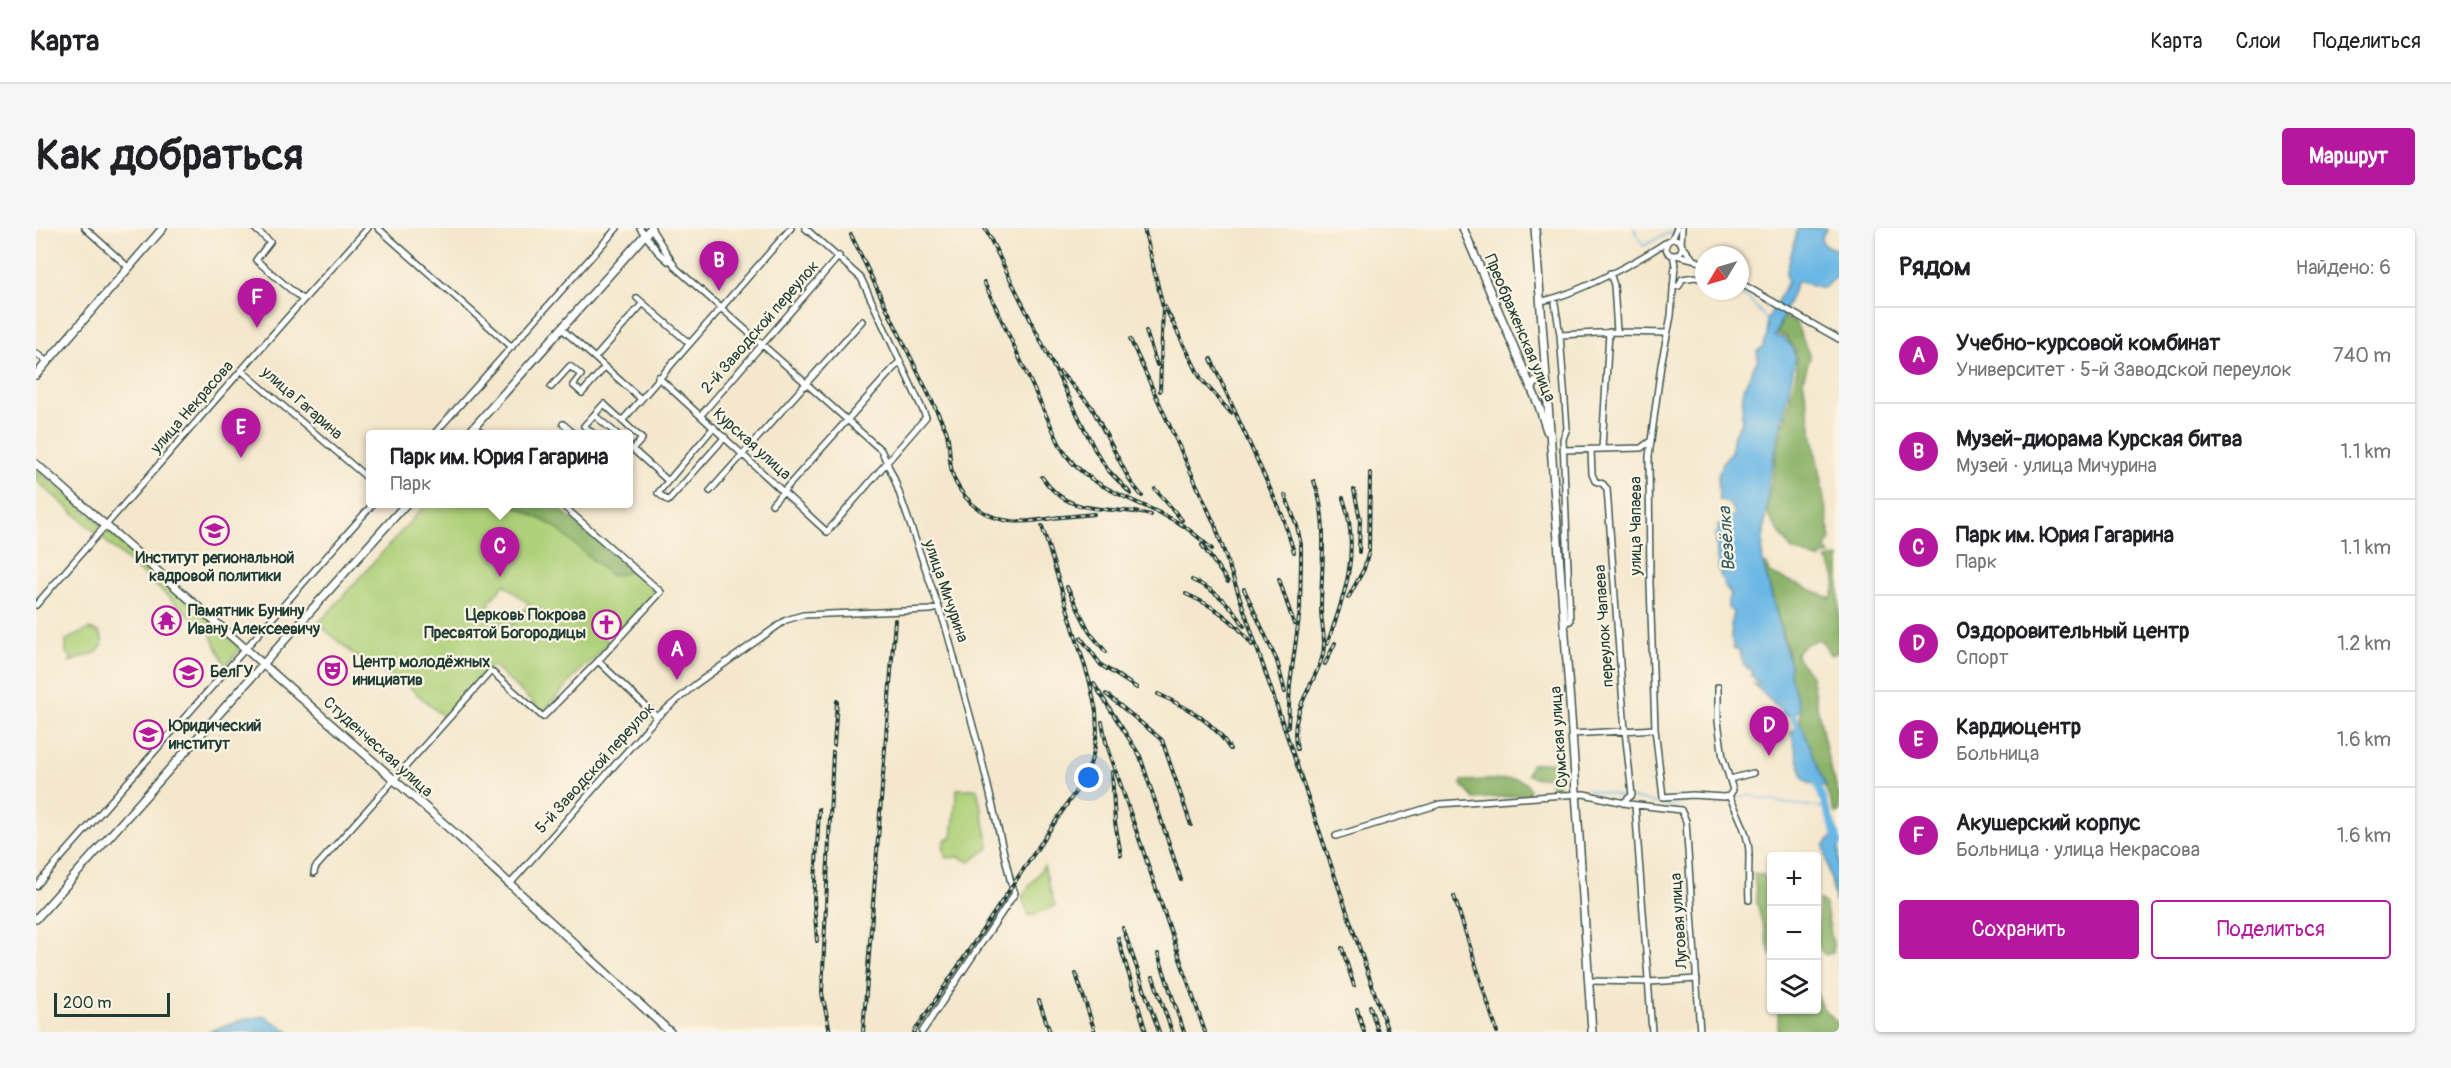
<!DOCTYPE html>
<html lang="ru">
<head>
<meta charset="utf-8">
<style>
	body { margin:0; font-family:Pangolin,sans-serif; background:#f6f6f6; color:#202124 }
	.controls { position:absolute; right:18px; bottom:18px; display:grid; overflow:hidden; border-radius:6px; box-shadow:0 2px 4px #0004 }
	.controls button { width:54px; height:54px; display:grid; place-items:center; padding:0; border:0; border-bottom:2px solid #e0e0e0; background:#fff; color:#202124; font:30px sans-serif }
	.compass { position:absolute; left:1659px; top:18px; width:54px; height:54px; border-radius:50%; background:#fff; box-shadow:0 2px 4px #0004; rotate:232deg }
	.scale { position:absolute; left:18px; bottom:15px; width:116px; box-sizing:border-box; padding-left:6px; border:3px solid #1f3d34; border-top:0; font-size:16px; line-height:21px; white-space:nowrap; color:#1f3d34; -webkit-text-stroke:4px #fcf5e5; paint-order:stroke }
	.you { position:absolute; left:1053px; top:550px; width:21px; height:21px; margin:-15px; border:4px solid #fff; border-radius:50%; background:#1a73e8; box-shadow:0 0 0 9px #1a73e833 }
	.badge { display:grid; place-items:center; width:39px; height:39px; border-radius:50%; background:#b5179e; color:#fff; font-size:20px; font-weight:700 }
	.pin { position:absolute; translate:-50% -50px; filter:drop-shadow(0 2px 3px #0008) }
	.pin::after { content:''; position:absolute; top:32px; width:21px; height:18px; background:inherit; clip-path:polygon(0 0,100% 0,50% 100%) }
	.popup { position:absolute; left:330px; top:202px; width:267px; height:78px; box-sizing:border-box; display:grid; place-content:center; border-radius:6px; background:#fff; filter:drop-shadow(0 2px 4px #0005); font-size:20px; white-space:nowrap; color:#757577 }
	.popup b { font-size:22px; color:#202124 }
	.popup::after { content:''; position:absolute; left:50%; top:100%; margin-left:-12px; border:12px solid transparent; border-top-color:#fff }
	.list { margin:0; padding:0; list-style:none }
	h2 { display:flex; justify-content:space-between; align-items:center; height:78px; margin:0; padding:0 24px; font-size:26px }
	h2 small { font-size:20px; font-weight:400; color:#757577 }
	.list li { display:grid; grid-template-columns:39px 1fr auto; gap:18px; align-items:center; box-sizing:border-box; height:96px; padding:0 24px; border-top:2px solid #e0e0e0 }
	.list b { display:block; font-size:22px; white-space:nowrap }
	.list p { margin:0; font-size:20px; white-space:nowrap; color:#757577 }
	.list em { font-size:20px; font-style:normal; color:#757577 }
	.actions { display:flex; gap:12px; padding:18px 24px }
	.actions a { flex:1; padding:14px 0; border:2px solid #b5179e; border-radius:6px; text-align:center; font-size:21px; color:#b5179e }
	.actions .main { background:#b5179e; color:#fff }
	.icon { flex:none; width:33px; height:33px; fill:none; stroke:currentColor; stroke-width:2; stroke-linecap:round; stroke-linejoin:round }
	.map { position:relative; flex:none; width:1803px; height:804px; overflow:hidden; border-radius:6px }
	header { display:flex; align-items:center; gap:36px; box-sizing:border-box; height:84px; padding:0 30px; background:#fff; border-bottom:2px solid #e0e0e0 }
	header strong { font-size:28px }
	nav { display:flex; gap:33px; margin-inline-start:auto; font-size:21px }
	.intro { display:flex; align-items:center; justify-content:space-between; box-sizing:border-box; height:144px; padding:0 36px }
	h1 { margin:0; font-size:42px }
	.button { padding:15px 27px; border-radius:6px; background:#b5179e; color:#fff; font-size:21px; font-weight:700 }
	main { display:flex; gap:36px; padding:0 36px }
	aside { flex:1; background:#fff; border-radius:6px; box-shadow:0 2px 4px #0004 }
	.map>svg:first-child { display:block }
</style>
</head>
<body>
<header>
<strong>Карта</strong>
<nav><a>Карта</a><a>Слои</a><a>Поделиться</a></nav>
</header>
<div class="intro"><h1>Как добраться</h1><a class="button">Маршрут</a></div>
<main>
<div class="map">
<svg width="1803" height="804" viewBox="0 0 1803 804">
	<rect width="100%" height="100%" fill="#fcf5e5"/>
	<filter id="ink" filterUnits="userSpaceOnUse"><feTurbulence type="fractalNoise" baseFrequency=".0167" numOctaves="2"/><feDisplacementMap in="SourceGraphic" scale="12" xChannelSelector="R" yChannelSelector="G"/><feConvolveMatrix kernelMatrix="1 2 1 2 8 2 1 2 1" color-interpolation-filters="sRGB"/></filter>
	<filter id="wash" filterUnits="userSpaceOnUse"><feTurbulence type="fractalNoise" baseFrequency=".008" numOctaves="4" result="noise"/><feDisplacementMap in="SourceGraphic" scale="24" xChannelSelector="R" yChannelSelector="G"/><feGaussianBlur stdDeviation="1.35" result="paint"/><feColorMatrix in="noise" values="0 0 0 0 0 0 0 0 0 0 0 0 0 0 0 0 0 1.4 0 .05"/><feComposite in="paint" operator="in"/></filter>
	<g filter="url(#wash)">
		<rect width="100%" height="100%" fill="#f4e7cd"/>
		<path fill="#add078" stroke="#668656" stroke-width="1.5" fill-rule="evenodd" d="M 0,241 L 65,297 L 59,304 L 0,252 Z
			M 390,276 L 518,276 L 620,364 L 585,401 L 566,385 L 554,398 L 573,414 L 552,437 L 549,437 L 507,484 L 456,437 L 409,490 L 364,451 L 326,433 L 282,396 ZM 468,356 L 493,376 L 476,397 L 452,376 Z
			M 72,303 L 205,420 L 190,438 L 174,406 L 66,310 Z
			M 53,401 L 63,404 L 66,410 L 66,418 L 61,424 L 34,434 L 33,433 L 37,431 L 30,425 L 30,412 Z
			M 921,561 L 941,561 L 952,613 L 953,620 L 934,634 L 923,629 L 911,630 L 907,619 L 910,611 L 916,610 Z
			M 1008,638 L 1019,678 L 993,688 L 986,668 Z"/>
		<path fill="#8ab268" stroke="#54784e" stroke-width="1.5" d="M 1747,89 L 1760,95 L 1774,129 L 1767,152 L 1795,311 L 1790,320 L 1794,327 L 1785,327 L 1784,332 L 1756,322 L 1732,288 L 1731,279 L 1740,227 L 1761,141 L 1760,123 L 1750,108 L 1741,106 Z
			M 475,276 L 518,276 L 597,343 L 575,348 L 518,298 Z
			M 1803,329 L 1803,424 L 1794,427 L 1789,417 L 1782,411 L 1770,416 L 1759,426 L 1775,448 L 1793,535 L 1803,568 L 1803,585 L 1799,585 L 1764,494 L 1764,481 L 1754,447 L 1754,437 L 1751,422 L 1727,335 L 1731,336 L 1733,345 L 1795,370 C 1803,356 1799,343 1790,331 Z
			M 1516,534 L 1522,536 L 1523,562 L 1515,562 L 1514,549 L 1498,550 L 1491,546 L 1495,536 Z
			M 1479,551 C 1487,552 1490,554 1494,561 L 1492,567 L 1438,571 L 1425,556 L 1426,553 Z
			M 1718,645 L 1728,647 L 1735,658 L 1730,666 L 1731,671 L 1735,672 L 1735,729 L 1721,675 Z
			M 1783,672 L 1789,676 L 1797,716 L 1797,725 L 1789,727 L 1781,718 Z
			M 1781,766 C 1782,770 1784,777 1787,780 C 1794,789 1803,790 1803,804 L 1742,804 L 1742,782 L 1780,782 Z"/>
		<path fill="#6bb7e5" stroke="#457a8c" stroke-width="1.5" d="M 1762,0 L 1790,0 L 1785,12 L 1790,18 L 1803,22 C 1803,43 1803,48 1787,60 L 1761,53 L 1739,108 L 1748,110 L 1758,121 L 1759,134 L 1733,251 L 1726,324 L 1727,335 L 1754,437 L 1754,447 L 1764,481 L 1757,487 L 1750,488 L 1718,456 L 1722,457 L 1723,455 L 1715,447 L 1718,445 L 1708,437 L 1703,422 L 1697,420 L 1695,394 L 1697,384 L 1692,380 L 1692,372 L 1695,366 C 1681,350 1681,331 1680,311 L 1678,306 L 1682,305 L 1682,298 L 1699,286 C 1698,280 1690,272 1683,272 L 1682,248 L 1686,235 L 1695,224 L 1698,206 L 1706,193 L 1707,161 L 1722,131 L 1721,123 L 1727,120 L 1731,108 L 1731,92 L 1752,54 L 1750,46 Z
			M 1764,494 L 1790,558 C 1780,557 1773,557 1767,549 L 1755,505 Z
			M 1803,606 L 1803,690 L 1788,618 L 1793,611 Z
			M 228,788 L 254,804 L 172,804 L 205,792 Z"/>
		<g fill="none" stroke-linecap="round" stroke-linejoin="round">
			<path stroke="#6bb7e5" stroke-width="1.5" d="M 1598,0 L 1607,18 L 1632,5 L 1637,7
				M 1664,43 L 1668,45
				M 1697,63 L 1713,71 L 1731,92
				M 1551,561 L 1591,570
				M 1596,570 L 1634,578 L 1659,572 L 1689,571
				M 1697,570 L 1713,567 L 1746,575 L 1790,580"/>
			<path stroke="#6bb7e5" stroke-width="7" d="M 1754,479 L 1764,505
				M 1779,550 L 1803,615"/>
		</g>
	</g>
	<g filter="url(#ink)">
		<g fill="none" stroke-linecap="round" stroke-linejoin="round">
			<defs>
				<path id="minor" d="M 49,0 L 92,39
					M 218,0 L 234,14 L 220,32 L 267,72
					M 342,0 L 476,119
					M 604,0 L 622,24 L 632,33
					M 615,0 L 640,40 L 845,222 L 858,250 L 910,400 L 943,520 L 975,655 L 979,665 L 886,804
					M 1646,0 L 1645,16 L 1657,31
					M1630 19a8 8 0 1 1 16 0a8 8 0 1 1-16 0Z
					M 1636,11 L 1641,0
					M 1640,27 L 1657,31 L 1668,36
					M 1574,45 L 1578,57 L 1581,104
					M 1704,55 L 1803,111
					M 1637,59 L 1643,58 L 1646,51 L 1659,49 L 1668,52
					M 601,70 L 653,115
					M 1505,73 C 1538,68 1604,32 1632,13
					M 1519,75 L 1524,107 L 1531,200 L 1527,211 L 1534,393 L 1528,394
					M 526,101 L 605,171
					M 1524,107 L 1581,104 L 1631,105
					M 0,125 L 11,134
					M 559,130 L 607,75
					M 206,143 L 335,253
					M 622,149 L 791,304 L 890,189 L 825,50 L 769,0
					M 515,159 L 534,138 L 545,147 L 537,157 L 546,165 L 569,139
					M 558,187 L 581,206
					M 665,187 L 803,28
					M 586,193 L 755,0
					M 527,196 L 534,202 L 531,206
					M 438,199 L 447,206
					M 678,199 L 622,265 L 632,273 L 689,209
					M 398,206 L 581,0
					M 558,206 L 548,198 L 568,176 L 606,211 L 597,221
					M 593,218 L 631,252
					M 1566,220 L 1573,104
					M 1527,222 L 1605,220 L 1613,214
					M 1555,222 L 1556,246 L 1559,253 L 1567,256 L 1571,261 L 1589,503 L 1596,567 L 1587,575
					M 674,263 L 826,93
					M 736,276 L 864,133
					M 0,377 L 252,89 L 332,0
					M 562,433 L 621,489
					M 1536,506 L 1619,501
					M 1694,551 L 1717,545
					M 1693,568 C 1701,583 1713,607 1713,625 C 1713,641 1712,656 1713,672
					M 1627,569 L 1619,501 L 1614,356 L 1613,228 L 1625,137 L 1635,88 L 1639,37 L 1637,27
					M 1627,569 L 1657,567 L 1688,569 L 1693,568 L 1697,562 L 1687,530 L 1682,493 L 1682,459
					M 1599,577 L 1616,804
					M 1300,608 L 1404,576 L 1528,567 L 1548,566 L 1593,576 L 1645,582 L 1650,593 L 1664,804
					M 278,645 L 279,640 L 455,443 L 507,489 L 562,433 L 625,364 L 525,276
					M 474,656 L 621,489 L 660,456 L 750,392 L 767,387 L 894,382 L 903,380
					M 0,658 L 337,276
					M 1552,753 L 1613,754 L 1661,751"/>
				<path id="major" d="M 1427,0 L 1503,178 L 1511,203
					M 1499,0 L 1535,489 L 1556,804
					M 0,147 L 127,0
					M 1495,161 L 1500,153 L 1507,154 L 1511,157
					M 432,206 L 615,0
					M 0,236 L 423,609 L 634,804
					M 0,691 L 370,276"/>
			</defs>
			<use href="#minor" stroke="#3f564b" stroke-width="8"/>
			<use href="#major" stroke="#3f564b" stroke-width="10"/>
			<use href="#minor" stroke="#fff" stroke-width="5"/>
			<use href="#major" stroke="#fff" stroke-width="7"/>
			<defs>
				<path id="rail" d="M 949,0 L 1059,222 L 1072,242 L 1095,266
					M 1108,0 L 1127,79 L 1124,163
					M 815,7 L 910,202 C 915,217 912,233 917,248 C 921,259 927,267 935,275 C 962,299 990,295 1023,289
					M 948,54 L 1024,217 C 1046,260 1104,272 1143,295 C 1155,302 1165,312 1176,321
					M 1129,79 L 1165,151 L 1195,185
					M 1110,103 L 1121,137
					M 1094,111 L 1179,297 L 1352,804
					M 1175,131 L 1246,287 L 1258,324
					M 1024,144 L 1055,178 L 1094,253 L 1106,268
					M 1006,249 C 1035,292 1072,276 1115,287
					M 1119,261 L 1146,292
					M 1318,262 L 1324,291 L 1323,324
					M 1249,267 L 1261,298 L 1265,317 L 1265,333 L 1264,382 L 1254,456 L 1252,499
					M 1016,290 L 1058,286
					M 1166,317 L 1192,354
					M 1243,351 L 1258,396
					M 1156,352 C 1179,362 1196,377 1208,398
					M 1031,359 L 1054,405 L 1070,424
					M 1208,361 L 1241,433 L 1249,464
					M 1150,366 C 1177,378 1199,392 1216,417
					M 1312,370 L 1328,341 L 1333,323 L 1334,245
					M 1045,410 L 1065,437 L 1101,460
					M 1291,416 C 1309,368 1325,322 1307,270
					M 1289,436 L 1299,415
					M 1058,456 L 1104,528 L 1145,652
					M 1070,466 L 1126,512 L 1155,597
					M 1122,466 C 1151,480 1177,492 1194,521
					M 1066,494 L 1070,514 L 1169,804
					M 798,517 L 801,473
					M 1261,521 C 1252,486 1276,461 1286,430 C 1291,413 1285,398 1285,380 C 1285,339 1293,292 1278,253
					M 1076,544 L 1079,594 L 1085,627
					M 1418,668 L 1461,804
					M 1087,700 L 1123,804
					M 1082,710 L 1110,804
					M 781,713 L 778,673 L 783,581
					M 1306,720 L 1318,758
					M 1122,726 L 1148,804
					M 1040,746 L 1059,804
					M 1117,749 L 1136,804
					M 1003,773 L 1014,804
					M 1334,778 L 1342,804
					M 1321,781 L 1328,804
					M 794,804 L 786,765 L 797,524
					M 827,804 L 859,392
					M 878,804 L 1044,557 L 1052,543 L 1058,523 L 1061,504 L 1060,483 L 1054,455 L 1006,298"/>
			</defs>
			<use href="#rail" stroke="#1f3d34" stroke-width="4"/>
			<use href="#rail" stroke="#fcf5e5" stroke-width="1.5" stroke-dasharray="4.5" stroke-linecap="butt"/>
		</g>
	</g>
	<defs>
		<symbol id="university-ring" viewBox="-11 -11 22 22"><circle r="9.5" fill="#fcf5e5" stroke="#b5179e" stroke-width="1.5"/><path d="M0-5L7-2L0 1L-7-2ZM-4 1L0 2.5L4 1V4Q0 6-4 4Z" fill="#b5179e"/></symbol>
		<symbol id="temple-ring" viewBox="-11 -11 22 22"><circle r="9.5" fill="#fcf5e5" stroke="#b5179e" stroke-width="1.5"/><path d="M0-6L5-2H3V0L6.5 2.5H4V6H1.5V3h-3V6H-4V2.5H-6.5L-3 0V-2H-5Z" fill="#b5179e"/></symbol>
		<symbol id="church-ring" viewBox="-11 -11 22 22"><circle r="9.5" fill="#fcf5e5" stroke="#b5179e" stroke-width="1.5"/><path d="M-1.2-6h2.4v3.5h3.3v2.4h-3.3V6h-2.4V-.1h-3.3v-2.4h3.3Z" fill="#b5179e"/></symbol>
		<symbol id="theatre-ring" viewBox="-11 -11 22 22"><circle r="9.5" fill="#fcf5e5" stroke="#b5179e" stroke-width="1.5"/><path d="M-5-5.5Q0-4 5-5.5V0Q5 5 0 6Q-5 5-5 0ZM-3.3-2.5H-1v1.5H-3.3ZM1-2.5H3.3v1.5H1ZM-2.8 1Q0 5.5 2.8 1Z" fill="#b5179e"/></symbol>
	</defs>
	<g fill-rule="evenodd">
		<use href="#university-ring" x="162" y="286" width="33" height="33"/>
		<use href="#temple-ring" x="114" y="376" width="33" height="33"/>
		<use href="#church-ring" x="554" y="380" width="33" height="33"/>
		<use href="#theatre-ring" x="280" y="426" width="33" height="33"/>
		<use href="#university-ring" x="136" y="428" width="33" height="33"/>
		<use href="#university-ring" x="96" y="490" width="33" height="33"/>
	</g>
	<g text-anchor="middle" dominant-baseline="central" stroke-width="4.5" stroke-linejoin="round" paint-order="stroke">
		<g font-size="16" fill="#1f3d34" stroke="#fcf5e5">
			<text transform="translate(724 99) rotate(-49)">2-й Заводской переулок</text>
			<text transform="translate(1484 100) rotate(67)">Преображенская улица</text>
			<text transform="translate(266 175) rotate(41)">улица Гагарина</text>
			<text transform="translate(156 179) rotate(-49)">улица Некрасова</text>
			<text transform="translate(716 216) rotate(42)">Курская улица</text>
			<text transform="translate(1600 298) rotate(-90)">улица Чапаева</text>
			<text transform="translate(910 363) rotate(71)">улица Мичурина</text>
			<text transform="translate(1568 398) rotate(-94)">переулок Чапаева</text>
			<text transform="translate(1523 509) rotate(-94)">Сумская улица</text>
			<text transform="translate(342 519) rotate(42)">Студенческая улица</text>
			<text transform="translate(559 540) rotate(-48)">5-й Заводской переулок</text>
			<text transform="translate(1643 693) rotate(-94)">Луговая улица</text>
		</g>
		<g font-size="16" font-weight="bold" fill="#1f3d34" stroke="#fcf5e5" text-anchor="start">
			<text x="179" y="330" text-anchor="middle">Институт региональной<tspan x="179" dy="18">кадровой политики</tspan></text>
			<text x="152" y="383">Памятник Бунину<tspan x="152" dy="18">Ивану Алексеевичу</tspan></text>
			<text x="550" y="387" text-anchor="end">Церковь Покрова<tspan x="550" dy="18">Пресвятой Богородицы</tspan></text>
			<text x="317" y="434">Центр молодёжных<tspan x="317" dy="18">инициатив</tspan></text>
			<text x="174" y="444">БелГУ</text>
			<text x="133" y="498">Юридический<tspan x="133" dy="18">институт</tspan></text>
		</g>
		<g font-size="18" font-style="italic" fill="#325c60" stroke="#fcf5e5">
			<text transform="translate(1691 311) rotate(-94)">Везёлка</text>
		</g>
	</g>
</svg>
<div class="controls">
<button>+</button>
<button>−</button>
<button><svg class="icon" aria-label="layers" viewBox="0 0 24 24"><path d="M12 4l9 5-9 5-9-5zM3 14l9 5 9-5"/></svg></button>
</div>
<svg class="compass" viewBox="-18 -18 36 36"><path d="M0-13l5 13h-10z" fill="#e53935"/><path d="M0 13l5-13h-10z" fill="#757577"/></svg>
<div class="scale">200 m</div>
<div class="you"></div>
<div class="pin badge" style="left:641px;top:452px">A</div>
<div class="pin badge" style="left:683px;top:63px">B</div>
<div class="pin badge" style="left:464px;top:349px">C</div>
<div class="popup"><b>Парк им. Юрия Гагарина</b>Парк</div>
<div class="pin badge" style="left:1733px;top:528px">D</div>
<div class="pin badge" style="left:205px;top:230px">E</div>
<div class="pin badge" style="left:221px;top:100px">F</div>
</div>
<aside>
<h2>Рядом<small>Найдено: 6</small></h2>
<ul class="list">
<li><span class="badge">A</span><div><b>Учебно-курсовой комбинат</b><p>Университет · 5-й Заводской переулок</p></div><em>740 m</em></li>
<li><span class="badge">B</span><div><b>Музей-диорама Курская битва</b><p>Музей · улица Мичурина</p></div><em>1.1 km</em></li>
<li><span class="badge">C</span><div><b>Парк им. Юрия Гагарина</b><p>Парк</p></div><em>1.1 km</em></li>
<li><span class="badge">D</span><div><b>Оздоровительный центр</b><p>Спорт</p></div><em>1.2 km</em></li>
<li><span class="badge">E</span><div><b>Кардиоцентр</b><p>Больница</p></div><em>1.6 km</em></li>
<li><span class="badge">F</span><div><b>Акушерский корпус</b><p>Больница · улица Некрасова</p></div><em>1.6 km</em></li>
</ul>
<div class="actions"><a class="main">Сохранить</a><a>Поделиться</a></div>
</aside>
</main>
</body>
</html>
